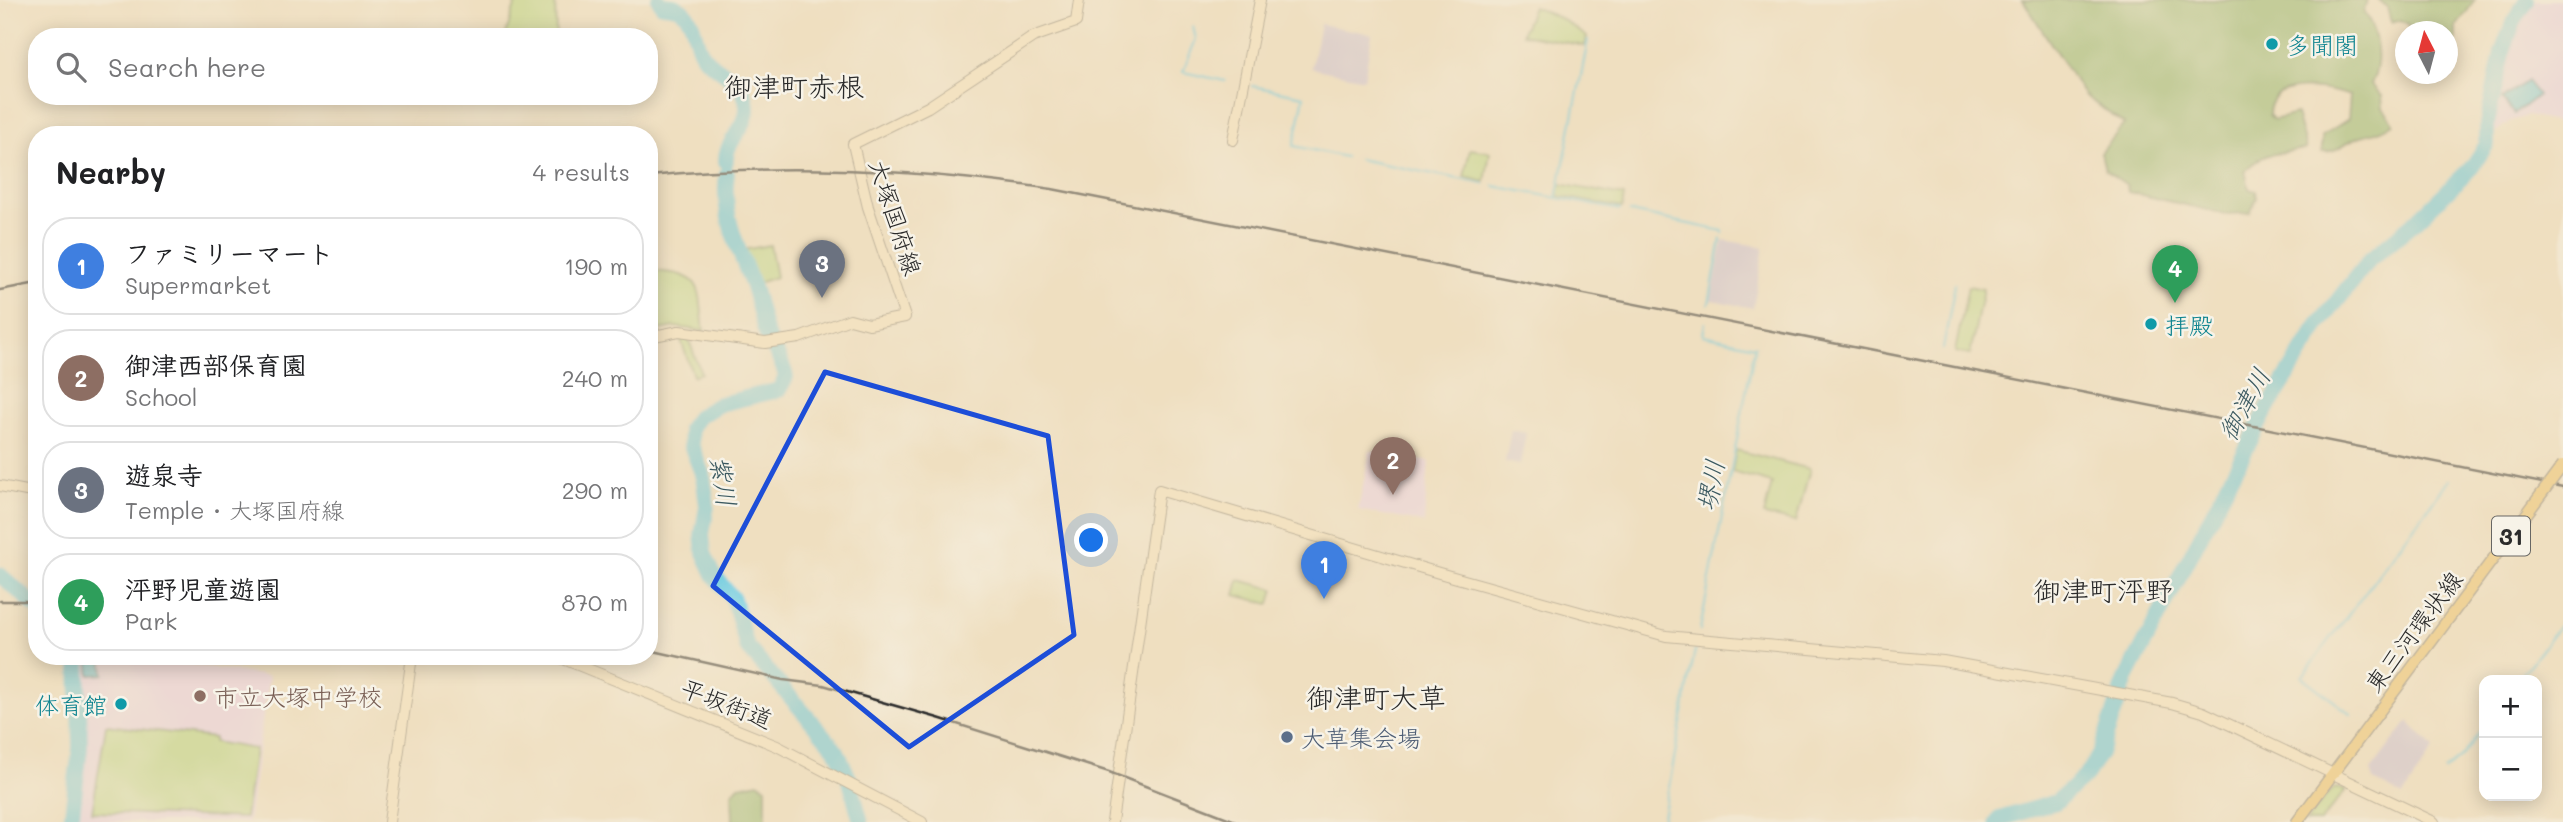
<!DOCTYPE html>
<html lang="en">
<head>
<meta charset="utf-8">
<style>
	body { margin:0; font-family:Mali,"Klee One",sans-serif; background:#f6f6f6; color:#202124 }
	.controls { position:absolute; right:21px; bottom:21px; display:grid; overflow:hidden; border-radius:14px; box-shadow:0 4px 18px #0003 }
	.controls button { width:63px; height:63px; display:grid; place-items:center; padding:0; border:0; border-bottom:2px solid #e0e0e0; background:#fff; color:#202124; font:35px sans-serif }
	.compass { position:absolute; left:2395px; top:21px; width:63px; height:63px; border-radius:50%; background:#fff; box-shadow:0 4px 18px #0003; rotate:354deg }
	.you { position:absolute; left:1092px; top:541px; width:24px; height:24px; margin:-18px; border:5px solid #fff; border-radius:50%; background:#1a73e8; box-shadow:0 0 0 10px #1a73e833 }
	.badge { display:grid; place-items:center; width:46px; height:46px; border-radius:50%; background:#111827; color:#fff; font-size:23px; font-weight:700 }
	.pin { position:absolute; translate:-50% -58px; filter:drop-shadow(0 2px 4px #0008) }
	.pin::after { content:''; position:absolute; top:37px; width:24px; height:21px; background:inherit; clip-path:polygon(0 0,100% 0,50% 100%) }
	.list { margin:0; padding:0; list-style:none }
	h2 { display:flex; justify-content:space-between; align-items:center; height:91px; margin:0; padding:0 28px; font-size:30px }
	h2 small { font-size:23px; font-weight:400; color:#757577 }
	.list li { display:grid; grid-template-columns:46px 1fr auto; gap:21px; align-items:center; box-sizing:border-box; height:98px; margin:0 14px 14px; padding:0 14px; border:2px solid #e0e0e0; border-radius:28px }
	.list b { display:block; font-size:26px; white-space:nowrap }
	.list p { margin:0; font-size:23px; white-space:nowrap; color:#757577 }
	.list em { font-size:23px; font-style:normal; color:#757577 }
	.icon { flex:none; width:38px; height:38px; fill:none; stroke:currentColor; stroke-width:2; stroke-linecap:round; stroke-linejoin:round }
	.map { position:relative; flex:none; width:2563px; height:822px; overflow:hidden }
	.search { position:absolute; background:#fff; box-shadow:0 4px 18px #0003; left:28px; top:28px; width:630px; height:77px; display:flex; align-items:center; gap:18px; box-sizing:border-box; padding:0 24px; border-radius:28px; color:#757577; font-size:26px }
	.panel { position:absolute; background:#fff; box-shadow:0 4px 18px #0003; left:28px; top:126px; width:630px; height:539px; border-radius:28px }
	.map>svg:first-child { display:block }
</style>
</head>
<body>
<div class="map">
<svg width="2563" height="822" viewBox="0 0 2563 822">
	<rect width="100%" height="100%" fill="#f7f3e8"/>
	<filter id="ink" filterUnits="userSpaceOnUse"><feTurbulence type="fractalNoise" baseFrequency=".0143" numOctaves="2"/><feDisplacementMap in="SourceGraphic" scale="14" xChannelSelector="R" yChannelSelector="G"/><feConvolveMatrix kernelMatrix="1 2 1 2 8 2 1 2 1" color-interpolation-filters="sRGB"/></filter>
	<filter id="wash" filterUnits="userSpaceOnUse"><feTurbulence type="fractalNoise" baseFrequency=".00686" numOctaves="4" result="noise"/><feDisplacementMap in="SourceGraphic" scale="28" xChannelSelector="R" yChannelSelector="G"/><feGaussianBlur stdDeviation="1.57" result="paint"/><feColorMatrix in="noise" values="0 0 0 0 0 0 0 0 0 0 0 0 0 0 0 0 0 1.4 0 .05"/><feComposite in="paint" operator="in"/></filter>
	<g filter="url(#wash)">
		<rect width="100%" height="100%" fill="#efdfc0"/>
		<path fill="#ead1ec" d="M 2534,0 L 2563,0 L 2563,124 L 2528,116 L 2510,121 L 2496,132 L 2491,119 L 2508,51 Z
			M 1370,451 L 1412,453 L 1412,460 L 1429,461 L 1424,523 L 1358,510 Z
			M 81,656 L 128,656 L 269,676 L 248,822 L 73,822 L 83,751 Z"/>
		<path fill="#cabfd6" d="M 1320,24 L 1372,34 L 1364,79 L 1311,68 Z
			M 1723,240 L 1764,247 L 1753,308 L 1711,300 Z
			M 1511,430 L 1526,433 L 1520,465 L 1505,462 Z
			M 2408,721 L 2434,748 L 2403,796 L 2374,781 L 2371,770 Z"/>
		<path fill="#b5d57d" stroke="#708054" stroke-width="2" d="M 517,0 L 555,0 L 556,37 L 505,36 Z
			M 1533,7 L 1562,19 L 1587,37 L 1585,46 L 1522,34 Z
			M 1470,149 L 1490,152 L 1485,182 L 1464,177 Z
			M 1560,184 L 1624,196 L 1622,208 L 1558,196 Z
			M 770,245 L 776,277 L 758,283 L 743,250 Z
			M 654,271 C 706,275 698,286 704,331 L 675,327 L 659,330 Z
			M 1968,286 L 1983,289 L 1970,355 L 1955,352 Z
			M 679,334 L 687,335 L 701,373 L 693,376 Z
			M 1736,450 L 1810,469 L 1796,522 L 1764,515 L 1772,483 L 1732,472 Z
			M 1239,580 L 1274,589 L 1270,604 L 1235,595 Z
			M 106,725 L 214,738 L 214,742 L 255,749 L 245,818 L 92,812 Z
			M 2335,788 L 2346,790 L 2320,822 L 2306,822 L 2328,793 Z"/>
		<path fill="#90b66c" stroke="#5e704c" stroke-width="2" d="M 2023,0 L 2367,0 L 2364,10 C 2377,33 2383,62 2371,84 L 2382,96 L 2383,108 L 2394,123 C 2379,133 2374,132 2358,137 C 2343,143 2341,151 2322,152 L 2322,136 L 2348,119 L 2350,96 C 2329,89 2269,77 2269,115 L 2274,120 L 2296,114 L 2306,149 L 2263,156 L 2245,171 L 2249,189 L 2256,191 L 2257,198 L 2250,213 L 2225,214 L 2128,192 L 2127,185 L 2105,170 L 2101,153 L 2124,124 L 2084,95 Z
			M 2378,0 L 2475,0 L 2456,27 L 2456,41 L 2450,48 L 2448,32 L 2409,31 L 2409,25 L 2400,20 L 2391,22 L 2387,8 Z
			M 758,782 L 766,787 L 766,822 L 733,822 L 732,793 L 739,786 Z"/>
		<path fill="#62c8df" stroke="#467a85" stroke-width="2" d="M 2527,81 L 2538,95 L 2514,114 L 2502,99 Z
			M 88,656 L 102,656 L 104,674 L 90,675 Z"/>
		<g fill="none" stroke-linecap="round" stroke-linejoin="round">
			<path stroke="#62c8df" stroke-width="2.5" d="M 1193,27 L 1196,39 L 1183,72 L 1225,81
				M 1252,86 L 1304,96 L 1294,146 L 1345,157
				M 1358,159 L 1484,184
				M 1494,186 L 1620,210
				M 1557,198 L 1588,40
				M 1630,212 L 1723,231 L 1723,233
				M 1709,304 L 1721,239
				M 1943,349 L 1955,284
				M 1700,630 L 1755,346 L 1703,335 L 1705,323
				M 2518,680 L 2563,621
				M 2351,714 L 2302,677 L 2449,480
				M 2445,770 L 2462,756 L 2484,726
				M 1662,822 L 1695,650"/>
			<path stroke="#62c8df" stroke-width="16" d="M 659,0 L 662,5 C 672,6 680,6 686,14 C 697,26 694,47 706,59 C 722,74 746,81 747,107 C 748,129 725,140 726,161
				M 727,174 C 721,215 739,249 753,287 C 759,304 761,322 768,338 C 775,352 783,362 786,377 L 779,390 L 720,404 L 699,416 L 690,428 L 691,445 L 703,476 L 707,506 L 702,535 L 704,553 L 714,575 L 733,599 L 747,647 L 837,751 L 849,778 L 861,822
				M 0,575 L 37,607
				M 71,822 L 80,748 L 78,656
				M 1997,822 L 1999,819 L 2056,802 L 2087,775 L 2100,753 L 2126,679 L 2265,413 L 2317,327 L 2369,260 L 2416,221 L 2472,167 L 2487,144 L 2487,124 L 2502,53 L 2513,23 L 2527,0"/>
		</g>
	</g>
	<g filter="url(#ink)">
		<g fill="none" stroke-linecap="round" stroke-linejoin="round">
			<defs>
				<path id="secondary" d="M 1233,140 L 1260,0
					M 649,337 L 679,331 L 765,343 L 799,338 L 850,319 L 869,324 L 905,317 L 868,207 L 853,144 L 928,107 L 1033,37 L 1076,22 L 1079,0
					M 0,486 L 37,493
					M 556,656 L 777,746 L 922,822
					M 389,822 L 412,656
					M 1112,822 L 1159,490 L 1439,573 L 1666,636 L 1943,661 L 2172,703 L 2203,712 L 2434,822"/>
				<path id="primary" d="M 2297,822 L 2458,606"/>
			</defs>
			<use href="#secondary" stroke="#8d8576" stroke-width="12"/>
			<use href="#primary" stroke="#8d8576" stroke-width="13"/>
			<use href="#secondary" stroke="#f9e7c3" stroke-width="10"/>
			<use href="#primary" stroke="#efc469" stroke-width="10"/>
			<path stroke="#2b2b2b" stroke-width="2.5" d="M 649,176 C 784,163 918,169 1052,189 L 2563,487
				M 0,290 L 37,283
				M 0,601 L 37,601
				M 649,650 L 783,680 L 823,685 L 938,718 L 1109,772 L 1238,822"/>
			<defs>
				<path id="primary-bridge" d="M 2458,606 L 2563,465"/>
			</defs>
			<use href="#primary-bridge" stroke="#8d8576" stroke-width="13" stroke-linecap="butt"/>
			<use href="#primary-bridge" stroke="#efc469" stroke-width="10"/>
		</g>
	</g>
	<path d="M0 0H2563V822H0ZM 825,372 L 1048,436 L 1074,635 L 909,747 L 713,586 Z" fill="#efdfc0" fill-opacity=".55" fill-rule="evenodd"/>
	<path fill="none" stroke="#1d4ed8" stroke-width="5" stroke-linejoin="round" d="M 825,372 L 1048,436 L 1074,635 L 909,747 L 713,586 Z"/>
	<g fill="#0f9aa8" stroke="#f7f3e8" stroke-width="2.5">
		<circle cx="2272" cy="44" r="7"/>
		<circle cx="2151" cy="324" r="7"/>
		<circle cx="121" cy="704" r="7"/>
	</g>
	<circle fill="#8d6e63" stroke="#f7f3e8" stroke-width="2.5" cx="200" cy="696" r="7"/>
	<circle fill="#5c6f8a" stroke="#f7f3e8" stroke-width="2.5" cx="1287" cy="737" r="7"/>
	<g text-anchor="middle" dominant-baseline="central" stroke-width="5" stroke-linejoin="round" paint-order="stroke">
		<rect fill="#f7f3e8" stroke="#686764" stroke-width="2" x="2492" y="516.5" width="38" height="39" rx="5"/>
		<g font-size="23" font-weight="bold" fill="#2b2b2b">
			<text x="2511" y="536">31</text>
		</g>
		<g font-size="24" fill="#0d838f" stroke="#f7f3e8" text-anchor="start">
			<text x="2286" y="44">多聞閣</text>
			<text x="2165" y="324">拝殿</text>
			<text x="107" y="704" text-anchor="end">体育館</text>
		</g>
		<g font-size="24" fill="#2b2b2b" stroke="#f7f3e8">
			<text transform="translate(896 217) rotate(72)">大塚国府線</text>
			<text transform="translate(2413 631) rotate(-53)">東三河環状線</text>
			<text transform="translate(727 703) rotate(21)">平坂街道</text>
		</g>
		<g font-size="24" fill="#785e54" stroke="#f7f3e8" text-anchor="start">
			<text x="214" y="696">市立大塚中学校</text>
		</g>
		<g font-size="24" fill="#4e5e75" stroke="#f7f3e8" text-anchor="start">
			<text x="1301" y="737">大草集会場</text>
		</g>
		<g font-size="26" font-style="italic" fill="#3c5a61" stroke="#f7f3e8">
			<text transform="translate(2244 404) rotate(-61)">御津川</text>
			<text transform="translate(724 481) rotate(81)">紫川</text>
			<text transform="translate(1710 485) rotate(-79)">堺川</text>
		</g>
		<g font-size="28" fill="#2b2b2b" stroke="#f7f3e8">
			<text x="794" y="86">御津町赤根</text>
			<text x="2103" y="590">御津町泙野</text>
			<text x="1376" y="697">御津町大草</text>
		</g>
	</g>
</svg>
<div class="controls">
<button>+</button>
<button>−</button>
</div>
<svg class="compass" viewBox="-18 -18 36 36"><path d="M0-13l5 13h-10z" fill="#e53935"/><path d="M0 13l5-13h-10z" fill="#757577"/></svg>
<div class="you"></div>
<div class="pin badge" style="left:1324px;top:599px;background:#3f7fe0">1</div>
<div class="pin badge" style="left:1393px;top:495px;background:#8d6e63">2</div>
<div class="pin badge" style="left:822px;top:298px;background:#6b7280">3</div>
<div class="pin badge" style="left:2175px;top:303px;background:#2e9e5b">4</div>
<div class="search"><svg class="icon" aria-label="search" viewBox="0 0 24 24"><circle cx="10" cy="10" r="6"/><path d="M15 15l6 6"/></svg>Search here</div>
<section class="panel">
<h2>Nearby<small>4 results</small></h2>
<ul class="list">
<li><span class="badge" style="background:#3f7fe0">1</span><div><b>ファミリーマート</b><p>Supermarket</p></div><em>190 m</em></li>
<li><span class="badge" style="background:#8d6e63">2</span><div><b>御津西部保育園</b><p>School</p></div><em>240 m</em></li>
<li><span class="badge" style="background:#6b7280">3</span><div><b>遊泉寺</b><p>Temple · 大塚国府線</p></div><em>290 m</em></li>
<li><span class="badge" style="background:#2e9e5b">4</span><div><b>泙野児童遊園</b><p>Park</p></div><em>870 m</em></li>
</ul>
</section>
</div>
</body>
</html>
